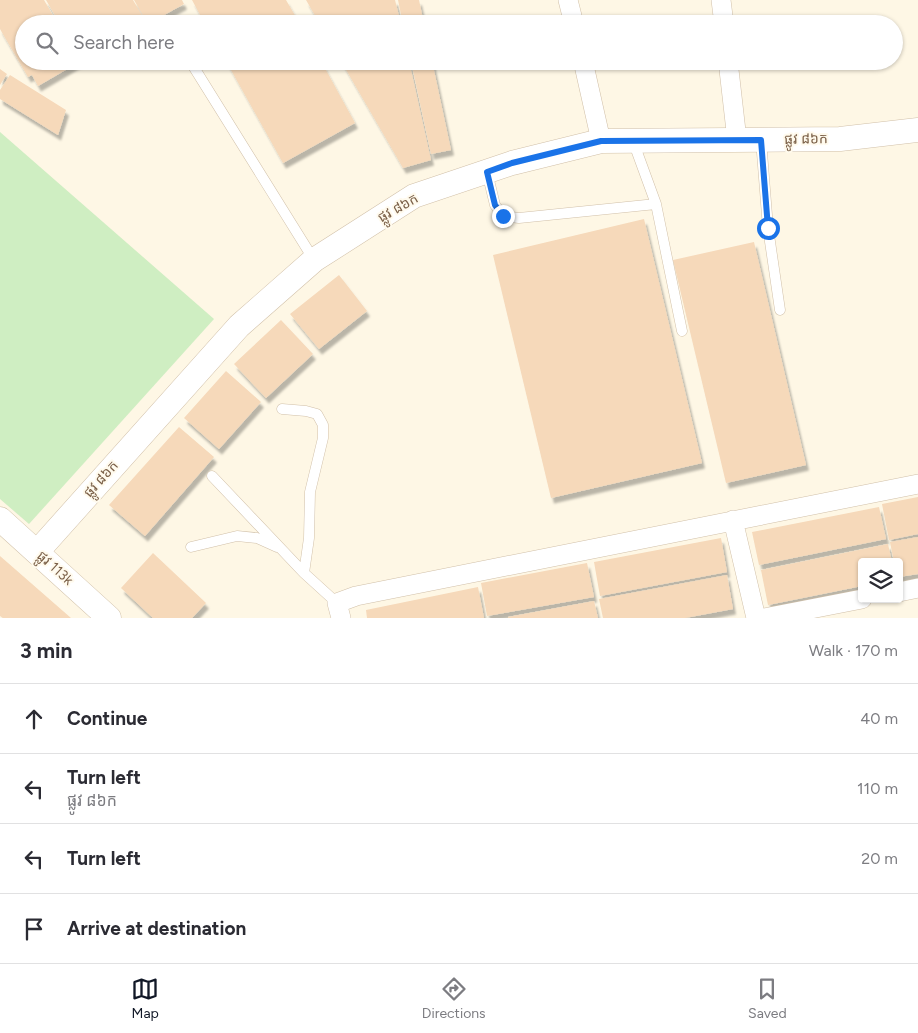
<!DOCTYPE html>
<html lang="en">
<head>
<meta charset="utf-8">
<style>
	body { margin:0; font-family:Figtree,"Noto Sans Khmer",sans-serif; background:#f2f2f3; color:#2b2b33 }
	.controls { position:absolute; right:15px; bottom:15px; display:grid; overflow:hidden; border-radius:5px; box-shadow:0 1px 4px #0004 }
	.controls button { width:45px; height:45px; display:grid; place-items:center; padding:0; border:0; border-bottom:1px solid #e1e1e2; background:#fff; color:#2b2b33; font:25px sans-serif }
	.stop { position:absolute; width:15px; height:15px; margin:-11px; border:4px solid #1a73e8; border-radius:50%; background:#fff }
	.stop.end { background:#1a73e8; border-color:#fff; box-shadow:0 1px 5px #0008 }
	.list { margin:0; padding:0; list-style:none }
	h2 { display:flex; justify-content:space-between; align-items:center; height:65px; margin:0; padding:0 20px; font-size:21px }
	h2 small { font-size:16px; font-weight:400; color:#7c7c81 }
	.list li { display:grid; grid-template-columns:32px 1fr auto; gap:15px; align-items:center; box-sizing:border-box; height:70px; padding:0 20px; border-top:1px solid #e1e1e2 }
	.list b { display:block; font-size:19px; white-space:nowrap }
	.list p { margin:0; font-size:16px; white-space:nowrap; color:#7c7c81 }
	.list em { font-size:16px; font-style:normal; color:#7c7c81 }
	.icon { flex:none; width:28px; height:28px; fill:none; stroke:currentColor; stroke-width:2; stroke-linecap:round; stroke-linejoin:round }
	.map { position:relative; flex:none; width:918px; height:618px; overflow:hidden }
	.search { position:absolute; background:#fff; box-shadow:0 1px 4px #0004; left:15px; right:15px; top:15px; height:55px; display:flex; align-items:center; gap:12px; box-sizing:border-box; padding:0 18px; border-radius:28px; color:#7c7c81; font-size:19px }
	.sheet { height:345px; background:#fff }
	nav { display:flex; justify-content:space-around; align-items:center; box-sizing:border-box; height:70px; border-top:1px solid #e1e1e2; background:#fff; font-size:14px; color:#7c7c81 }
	nav a { display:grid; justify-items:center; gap:2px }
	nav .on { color:#111827 }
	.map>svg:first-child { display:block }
</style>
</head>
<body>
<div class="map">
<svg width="918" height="618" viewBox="0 0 918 618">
	<defs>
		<filter id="shadow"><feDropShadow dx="3" dy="5.5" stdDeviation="1" flood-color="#0004"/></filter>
	</defs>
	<rect width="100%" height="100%" fill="#fef7e5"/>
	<path fill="#cfeec2" d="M 0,132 L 214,319 L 29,524 L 0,499 Z"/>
	<path fill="#f6d9ba" filter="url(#shadow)" d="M 0,0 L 44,0 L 58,24 L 24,24 L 24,61 L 81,61 L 38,86 L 32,75 L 28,77 L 0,29 Z
		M 46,0 L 133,0 L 147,24 L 60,24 Z
		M 134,0 L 182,0 L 184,4 L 148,24 Z
		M 192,0 L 286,0 L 300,24 L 205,24 Z
		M 306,0 L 395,0 L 401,24 L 320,24 Z
		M 398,0 L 419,0 L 424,24 L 403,24 Z
		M 226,61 L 321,61 L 355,123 L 283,163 Z
		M 341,61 L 409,61 L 431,160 L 403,168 Z
		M 411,61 L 432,61 L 451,150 L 431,154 Z
		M 0,69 L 7,74 L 0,85 Z
		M 10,75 L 66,110 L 58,135 L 0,99 L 0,90 Z
		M 644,219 L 702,463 L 551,498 L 493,255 Z
		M 754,242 L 806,465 L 726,483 L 673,260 Z
		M 339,275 L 367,311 L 319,349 L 290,314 Z
		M 281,320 L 313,354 L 266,398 L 234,364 Z
		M 226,371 L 261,402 L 219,449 L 184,418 Z
		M 179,427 L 214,457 L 145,536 L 109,505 Z
		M 918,497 L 918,534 L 889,540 L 882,504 Z
		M 879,507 L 886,539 L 759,565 L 752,532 Z
		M 918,537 L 918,574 L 899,577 L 899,562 L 894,562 L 890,542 Z
		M 721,538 L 727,572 L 600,596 L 594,562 Z
		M 888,544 L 892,562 L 862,562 L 862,586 L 768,605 L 761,570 Z
		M 153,553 L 206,603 L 192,618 L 153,618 L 121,588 Z
		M 0,556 L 71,618 L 3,618 L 0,616 Z
		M 587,563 L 594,597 L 487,616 L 481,583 Z
		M 727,575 L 733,609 L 685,618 L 603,618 L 599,599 Z
		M 478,587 L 484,618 L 367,618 L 366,610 Z
		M 594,601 L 598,618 L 508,618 L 508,617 Z"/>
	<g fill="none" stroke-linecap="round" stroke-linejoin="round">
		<defs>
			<path id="service" d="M 190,61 L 314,260
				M 761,140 L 768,228 L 780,310
				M 633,141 L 656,204 L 682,331
				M 487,172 L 495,205 L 503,216 L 519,218 L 656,204
				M 282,409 L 306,411 L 317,414 L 323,425 L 323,438 L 310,492 L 309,538 L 304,573
				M 212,476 L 304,573 L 337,603
				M 191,547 L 237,536 L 257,538 L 277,547"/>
			<path id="minor" d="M 568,0 L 574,24
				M 721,0 L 724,24
				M 583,61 L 601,141
				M 728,61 L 737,140
				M 733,520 L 756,618
				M 899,592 L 918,588
				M 341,618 L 337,603 L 356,596 L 918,484
				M 764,618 L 862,599"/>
			<path id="tertiary" d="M 0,519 L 109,618
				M 37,552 L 239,326 L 314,260 L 414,196 L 512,163 L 601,141 L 840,139 L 918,130"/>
		</defs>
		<use href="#service" stroke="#d1c0a9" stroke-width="11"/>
		<use href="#minor" stroke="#d1c0a9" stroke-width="20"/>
		<use href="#tertiary" stroke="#d1c0a9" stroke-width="25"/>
		<use href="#service" stroke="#fff" stroke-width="10"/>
		<use href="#minor" stroke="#fff" stroke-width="19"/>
		<use href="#tertiary" stroke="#fff" stroke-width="24"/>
	</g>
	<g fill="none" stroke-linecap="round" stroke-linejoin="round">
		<path stroke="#1a73e8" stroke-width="6" d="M 503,216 L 495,205 L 487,172 L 512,163 L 601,141 L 761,140 L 768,228"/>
	</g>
	<g text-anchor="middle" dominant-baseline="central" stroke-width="4" stroke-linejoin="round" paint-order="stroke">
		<g font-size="14" fill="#7a5f47" stroke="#fffaed">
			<text transform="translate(806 139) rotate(-1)">ផ្លូវ ៨៦ក</text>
			<text transform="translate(398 208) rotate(-30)">ផ្លូវ ៨៦ក</text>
			<text transform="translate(101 479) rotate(-48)">ផ្លូវ ៨៦ក</text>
			<text transform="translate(55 568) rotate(42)">ផ្លូវ 113k</text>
		</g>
	</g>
</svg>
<div class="controls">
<button><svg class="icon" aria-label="layers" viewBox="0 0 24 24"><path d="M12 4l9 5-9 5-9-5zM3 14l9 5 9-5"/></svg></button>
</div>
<div class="stop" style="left:768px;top:228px"></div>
<div class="stop end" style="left:503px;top:216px"></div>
<div class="search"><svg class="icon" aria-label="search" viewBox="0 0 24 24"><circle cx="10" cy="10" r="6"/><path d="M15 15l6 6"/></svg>Search here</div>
</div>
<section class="sheet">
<h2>3 min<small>Walk · 170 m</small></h2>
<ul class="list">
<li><svg class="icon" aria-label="ahead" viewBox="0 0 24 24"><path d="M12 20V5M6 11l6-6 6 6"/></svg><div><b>Continue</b></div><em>40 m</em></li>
<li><svg class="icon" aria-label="left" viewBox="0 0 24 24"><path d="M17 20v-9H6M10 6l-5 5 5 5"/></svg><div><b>Turn left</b><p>ផ្លូវ ៨៦ក</p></div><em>110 m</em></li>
<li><svg class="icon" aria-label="left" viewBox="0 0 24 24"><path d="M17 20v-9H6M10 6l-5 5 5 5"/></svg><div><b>Turn left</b></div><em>20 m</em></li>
<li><svg class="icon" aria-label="arrive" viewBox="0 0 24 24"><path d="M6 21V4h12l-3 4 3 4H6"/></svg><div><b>Arrive at destination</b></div></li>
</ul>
</section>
<nav>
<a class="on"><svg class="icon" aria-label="map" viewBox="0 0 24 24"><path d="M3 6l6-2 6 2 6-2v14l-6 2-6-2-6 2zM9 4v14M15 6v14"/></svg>Map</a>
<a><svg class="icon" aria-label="directions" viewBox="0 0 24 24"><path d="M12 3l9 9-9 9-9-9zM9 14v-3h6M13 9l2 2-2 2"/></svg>Directions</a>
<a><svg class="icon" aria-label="saved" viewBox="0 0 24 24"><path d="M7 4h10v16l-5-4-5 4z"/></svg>Saved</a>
</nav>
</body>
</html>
